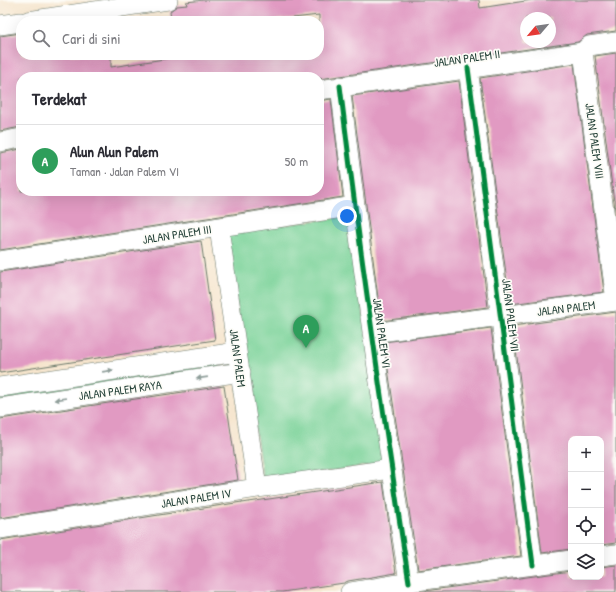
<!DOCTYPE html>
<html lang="id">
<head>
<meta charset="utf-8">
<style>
	body { margin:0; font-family:"Patrick Hand",sans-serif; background:#f7f7f7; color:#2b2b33 }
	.controls { position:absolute; right:12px; bottom:12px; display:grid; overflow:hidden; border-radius:8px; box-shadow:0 4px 16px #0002 }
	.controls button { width:36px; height:36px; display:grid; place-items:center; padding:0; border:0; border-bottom:1px solid #e1e1e2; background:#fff; color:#2b2b33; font:20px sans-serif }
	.compass { position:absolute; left:520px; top:12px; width:36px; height:36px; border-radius:50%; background:#fff; box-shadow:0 4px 16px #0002; rotate:241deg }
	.you { position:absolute; left:347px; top:216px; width:14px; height:14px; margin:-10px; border:3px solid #fff; border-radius:50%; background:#1a73e8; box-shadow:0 0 0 6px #1a73e833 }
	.badge { display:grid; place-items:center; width:26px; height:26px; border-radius:50%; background:#c8321e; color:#fff; font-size:13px; font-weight:700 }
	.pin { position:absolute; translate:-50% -33px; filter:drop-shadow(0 1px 2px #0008) }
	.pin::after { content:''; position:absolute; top:21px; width:14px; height:12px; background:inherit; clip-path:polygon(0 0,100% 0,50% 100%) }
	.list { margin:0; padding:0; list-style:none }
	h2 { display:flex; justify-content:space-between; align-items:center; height:52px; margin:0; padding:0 16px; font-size:17px }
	h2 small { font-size:13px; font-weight:400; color:#7c7c81 }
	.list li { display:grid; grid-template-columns:26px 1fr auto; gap:12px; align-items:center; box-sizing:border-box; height:72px; padding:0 16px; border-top:1px solid #e1e1e2 }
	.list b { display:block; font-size:15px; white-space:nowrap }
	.list p { margin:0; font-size:13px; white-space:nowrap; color:#7c7c81 }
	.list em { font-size:13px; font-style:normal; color:#7c7c81 }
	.icon { flex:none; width:22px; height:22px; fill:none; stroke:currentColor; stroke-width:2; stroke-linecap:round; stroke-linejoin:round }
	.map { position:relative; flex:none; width:616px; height:592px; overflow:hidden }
	.search { position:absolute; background:#fff; box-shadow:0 4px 16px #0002; left:16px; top:16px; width:308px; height:44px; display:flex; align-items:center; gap:10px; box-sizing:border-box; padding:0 14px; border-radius:16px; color:#7c7c81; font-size:15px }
	.panel { position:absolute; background:#fff; box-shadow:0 4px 16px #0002; left:16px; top:72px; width:308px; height:124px; border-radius:16px }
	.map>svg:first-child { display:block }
</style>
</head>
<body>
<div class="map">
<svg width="616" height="592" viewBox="0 0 616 592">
	<rect width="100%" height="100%" fill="#fdfcf7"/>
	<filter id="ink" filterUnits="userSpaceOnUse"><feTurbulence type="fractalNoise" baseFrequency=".025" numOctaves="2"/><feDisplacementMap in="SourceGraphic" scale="8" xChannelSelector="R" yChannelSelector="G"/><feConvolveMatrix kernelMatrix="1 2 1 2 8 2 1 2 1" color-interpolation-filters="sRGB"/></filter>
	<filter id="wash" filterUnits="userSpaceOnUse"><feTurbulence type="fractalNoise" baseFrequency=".012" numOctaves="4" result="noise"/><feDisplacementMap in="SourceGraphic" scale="16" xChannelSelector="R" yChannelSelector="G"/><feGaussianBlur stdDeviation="0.9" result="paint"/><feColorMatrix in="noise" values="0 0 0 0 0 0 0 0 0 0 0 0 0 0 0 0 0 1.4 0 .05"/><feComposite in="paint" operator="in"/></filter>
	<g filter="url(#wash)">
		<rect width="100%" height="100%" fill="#f6e5cd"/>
		<path fill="#79d298" stroke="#4c8866" d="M 349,216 L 386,463 L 263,481 L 226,233 Z
			M 219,360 L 220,368 L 0,401 L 0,393 Z"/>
		<g id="blocks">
			<path fill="#e19ac2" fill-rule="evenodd" d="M 204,0 L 479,0 L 480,8 L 532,0 L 616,0 L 616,31 L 587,35 L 578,42 L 319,79 L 319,77 L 21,77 L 21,127 L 0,131 L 0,36 L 21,33 L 21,55 L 111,55 L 111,67 L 191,55 L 319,55 L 319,15 L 267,21 L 171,21 L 170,11 L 177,6 L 187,5 L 186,2 ZM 526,18 L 550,18 L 550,42 L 526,42 Z
				M 616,53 L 616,217 L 595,56 Z
				M 574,64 L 604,292 L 510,304 L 480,78 Z
				M 459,81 L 488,307 L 381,321 L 352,96 Z
				M 331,99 L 343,197 L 0,250 L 0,153 L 21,149 L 21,191 L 319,191 L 319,101 Z
				M 201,241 L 215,340 L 0,373 L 0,272 Z
				M 616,312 L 616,543 L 601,545 L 601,439 L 571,439 L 571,549 L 542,553 L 513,326 Z
				M 491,328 L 521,556 L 418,570 L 384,342 Z
				M 224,386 L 238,480 L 0,518 L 0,419 Z
				M 383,482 L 396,573 L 348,581 L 344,583 L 282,592 L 0,592 L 0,540 L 242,502 L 242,503 Z
				M 616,565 L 616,592 L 417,592 L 571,571 L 571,577 L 601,577 L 601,567 Z"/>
		</g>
	</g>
	<g filter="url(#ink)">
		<use href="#blocks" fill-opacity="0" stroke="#6a786a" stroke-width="1"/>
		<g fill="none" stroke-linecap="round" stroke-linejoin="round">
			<defs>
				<path id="street" d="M 28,21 L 168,0
					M 0,25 L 21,22
					M 583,52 L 616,301
					M 468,68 L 533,565
					M 340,86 C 360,252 383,417 409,582
					M 319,90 L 583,52 L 589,46 L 616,42
					M 0,142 L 21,138
					M 219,228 L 257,488
					M 0,261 L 355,206
					M 372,333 L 616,301
					M 0,387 L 237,352
					M 0,408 L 241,372
					M 0,529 L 257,488 L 391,469
					M 601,556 L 616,554
					M 350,592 L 409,582 L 571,560"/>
			</defs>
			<use href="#street" stroke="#6a786a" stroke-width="20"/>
			<use href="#street" stroke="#fff" stroke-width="19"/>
			<defs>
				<path id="cycleway" d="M 468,68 L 533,565
					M 340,86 C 360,252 383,417 409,582"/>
			</defs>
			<use href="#cycleway" stroke="#fdfcf7" stroke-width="8"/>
			<use href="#cycleway" stroke="#00873e" stroke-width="5"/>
		</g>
		<defs><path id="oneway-solid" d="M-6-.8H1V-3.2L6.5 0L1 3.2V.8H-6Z"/></defs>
		<g fill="#8f9e9a">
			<use href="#oneway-solid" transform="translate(108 371) rotate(-8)"/>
			<use href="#oneway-solid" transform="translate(202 378) rotate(172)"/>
			<use href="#oneway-solid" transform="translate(60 399) rotate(172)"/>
		</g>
	</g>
	<g text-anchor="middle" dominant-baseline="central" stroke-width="3.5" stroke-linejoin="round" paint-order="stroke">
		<g font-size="12" fill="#1f3d34" stroke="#fdfcf7">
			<text transform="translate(467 58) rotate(-8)">JALAN PALEM II</text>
			<text transform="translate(595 141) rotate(82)">JALAN PALEM VIII</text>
			<text transform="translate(177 234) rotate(-9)">JALAN PALEM III</text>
			<text transform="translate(566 308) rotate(-7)">JALAN PALEM</text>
			<text transform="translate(511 315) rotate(83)">JALAN PALEM VII</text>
			<text transform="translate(382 333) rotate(82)">JALAN PALEM VI</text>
			<text transform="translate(238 358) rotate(82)">JALAN PALEM</text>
			<text transform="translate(120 390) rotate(-8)">JALAN PALEM RAYA</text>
			<text transform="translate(196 498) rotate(-9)">JALAN PALEM IV</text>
		</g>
	</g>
</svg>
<div class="controls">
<button>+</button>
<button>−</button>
<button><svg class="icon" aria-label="locate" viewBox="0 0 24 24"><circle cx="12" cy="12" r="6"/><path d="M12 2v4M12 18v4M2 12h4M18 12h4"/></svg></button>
<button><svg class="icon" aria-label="layers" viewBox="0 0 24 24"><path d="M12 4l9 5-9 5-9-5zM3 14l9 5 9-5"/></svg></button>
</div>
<svg class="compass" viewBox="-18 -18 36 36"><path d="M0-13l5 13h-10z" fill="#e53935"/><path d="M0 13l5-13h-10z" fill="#7c7c81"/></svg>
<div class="you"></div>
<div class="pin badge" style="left:306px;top:348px;background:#2e9e5b">A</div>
<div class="search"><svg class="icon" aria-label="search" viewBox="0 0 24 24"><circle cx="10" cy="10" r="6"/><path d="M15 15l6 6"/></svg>Cari di sini</div>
<section class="panel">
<h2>Terdekat<small></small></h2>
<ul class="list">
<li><span class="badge" style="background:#2e9e5b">A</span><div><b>Alun Alun Palem</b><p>Taman · Jalan Palem VI</p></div><em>50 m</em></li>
</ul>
</section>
</div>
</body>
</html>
